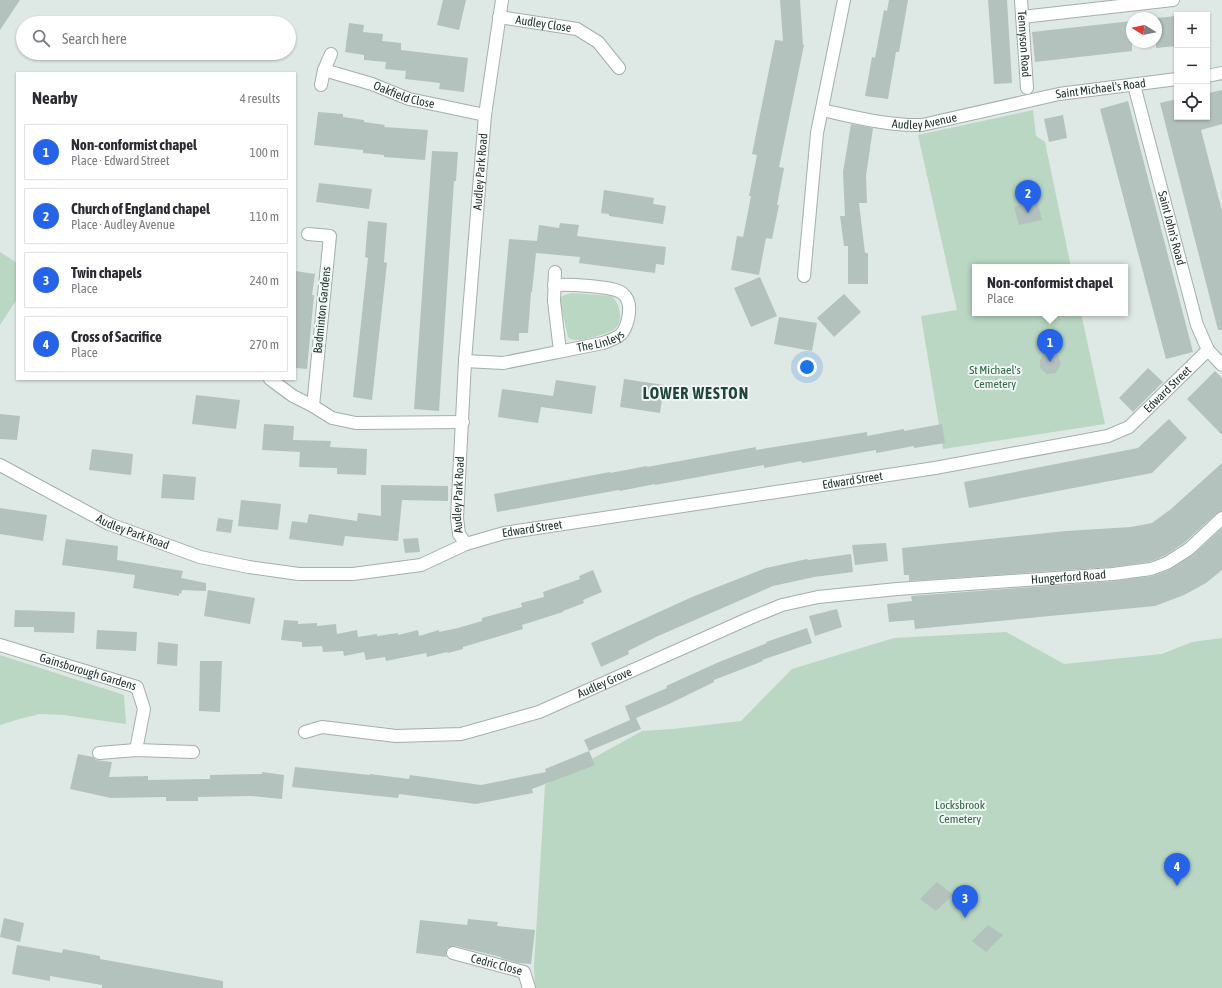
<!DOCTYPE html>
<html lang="en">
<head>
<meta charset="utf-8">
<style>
	body { margin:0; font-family:"Asap Condensed",sans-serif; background:#f7f7f7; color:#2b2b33 }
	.controls { position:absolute; right:12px; top:12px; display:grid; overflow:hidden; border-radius:0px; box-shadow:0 1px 3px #0004 }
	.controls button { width:36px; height:36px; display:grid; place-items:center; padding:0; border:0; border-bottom:1px solid #e1e1e2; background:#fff; color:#2b2b33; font:20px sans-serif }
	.compass { position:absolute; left:1126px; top:12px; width:36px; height:36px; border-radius:50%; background:#fff; box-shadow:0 1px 3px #0004; rotate:280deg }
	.you { position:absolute; left:807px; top:367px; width:14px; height:14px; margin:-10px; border:3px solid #fff; border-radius:50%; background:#1a73e8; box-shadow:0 0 0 6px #1a73e833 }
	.badge { display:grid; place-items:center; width:26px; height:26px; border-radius:50%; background:#2563eb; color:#fff; font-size:13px; font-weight:700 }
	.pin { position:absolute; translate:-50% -33px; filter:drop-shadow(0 1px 2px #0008) }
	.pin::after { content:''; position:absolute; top:21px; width:14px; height:12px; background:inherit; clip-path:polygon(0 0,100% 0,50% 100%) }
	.popup { position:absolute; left:972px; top:264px; width:156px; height:52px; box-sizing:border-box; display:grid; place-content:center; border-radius:0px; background:#fff; filter:drop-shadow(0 1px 3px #0005); font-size:13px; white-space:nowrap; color:#7c7c81 }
	.popup b { font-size:15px; color:#2b2b33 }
	.popup::after { content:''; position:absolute; left:50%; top:100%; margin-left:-8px; border:8px solid transparent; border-top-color:#fff }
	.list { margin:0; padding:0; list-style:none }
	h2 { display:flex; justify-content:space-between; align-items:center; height:52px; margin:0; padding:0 16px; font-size:17px }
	h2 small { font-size:13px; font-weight:400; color:#7c7c81 }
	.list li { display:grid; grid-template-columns:26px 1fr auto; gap:12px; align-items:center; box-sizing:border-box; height:56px; margin:0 8px 8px; padding:0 8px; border:1px solid #e1e1e2; border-radius:0px }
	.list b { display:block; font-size:15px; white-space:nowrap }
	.list p { margin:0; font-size:13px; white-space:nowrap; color:#7c7c81 }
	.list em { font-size:13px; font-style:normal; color:#7c7c81 }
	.icon { flex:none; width:22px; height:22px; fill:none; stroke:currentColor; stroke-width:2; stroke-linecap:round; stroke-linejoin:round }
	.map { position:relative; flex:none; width:1222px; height:988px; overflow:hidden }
	.search { position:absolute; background:#fff; box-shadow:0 1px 3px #0004; left:16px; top:16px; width:280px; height:44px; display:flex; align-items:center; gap:10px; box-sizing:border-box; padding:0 14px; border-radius:22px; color:#7c7c81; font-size:15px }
	.panel { position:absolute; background:#fff; box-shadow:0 1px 3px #0004; left:16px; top:72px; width:280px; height:308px; border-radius:0px }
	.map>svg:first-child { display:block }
</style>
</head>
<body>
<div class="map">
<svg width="1222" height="988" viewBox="0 0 1222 988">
	<rect width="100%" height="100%" fill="#dee8e4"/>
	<path fill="#b9d7c2" d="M 1033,110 L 1036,136 L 1045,142 L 1071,267 L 975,267 L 975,313 L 1081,313 L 1105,424 L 943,449 L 921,316 L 957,310 L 918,135 Z
		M 0,252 L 17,263 L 17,299 L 0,325 Z
		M 572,293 L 611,296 C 620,303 624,320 615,329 C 610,333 583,341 576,340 C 573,340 570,339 568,337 L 560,302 L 562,296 Z
		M 1006,632 L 1064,664 L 1162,654 L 1192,642 L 1222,638 L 1222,988 L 535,988 L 534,967 L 545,785 L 642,731 L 673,729 L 741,721 L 792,669 L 894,638 Z
		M 0,655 L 124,695 L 126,724 L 64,715 L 40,714 L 19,719 L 0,725 Z"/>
	<path fill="#b4c2bd" d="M 0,0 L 20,0 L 0,30 Z
		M 443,0 L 466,0 L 459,30 L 437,25 Z
		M 780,0 L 800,0 L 803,45 L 804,45 L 779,167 L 784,168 L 777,205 L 779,205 L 772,239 L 766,238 L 759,275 L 731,270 L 737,236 L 743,237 L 747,217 L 751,196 L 749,196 L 757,155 L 752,154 L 775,40 L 783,41 Z
		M 889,0 L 908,0 L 899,52 L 896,52 L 888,99 L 865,96 L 872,57 L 875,58 L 884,10 L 887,11 Z
		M 988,0 L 1007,0 L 1012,83 L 994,84 Z
		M 1177,16 L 1177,46 L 1156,48 L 1156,18 Z
		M 1132,21 L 1132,51 L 1035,62 L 1032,32 Z
		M 349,23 L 364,25 L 363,32 L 383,34 L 382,41 L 401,43 L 401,50 L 468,58 L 464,92 L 439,89 L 440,83 L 405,79 L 406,71 L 385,69 L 386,62 L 364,60 L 364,55 L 345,52 Z
		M 1222,90 L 1222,124 L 1201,130 L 1222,211 L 1222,330 L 1218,330 L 1160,103 L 1177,99 L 1177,117 L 1207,117 L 1207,98 L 1209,93 Z
		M 1128,101 L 1193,352 L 1166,359 L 1100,109 Z
		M 318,112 L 343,114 L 343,117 L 364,120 L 364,122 L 385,125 L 384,127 L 428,130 L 425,160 L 384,157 L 384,155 L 363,153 L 363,150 L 314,145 Z
		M 1063,115 L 1067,138 L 1049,142 L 1044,119 Z
		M 851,124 L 873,128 L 866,176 L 867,203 L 859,203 L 865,253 L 868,253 L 868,284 L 848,284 L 848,246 L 844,246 L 840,216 L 845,216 L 843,172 Z
		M 432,151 L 458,152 L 456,181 L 454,181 L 439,411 L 414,409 Z
		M 319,183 L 372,189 L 369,209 L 316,202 Z
		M 604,190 L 654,198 L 653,204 L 666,206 L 663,224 L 609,216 L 609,214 L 601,213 Z
		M 1037,201 L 1042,220 L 1019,225 L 1014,207 Z
		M 368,221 L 387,223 L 384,262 L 387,263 L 372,400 L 353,397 L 368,258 L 365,257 Z
		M 560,223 L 579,225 L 577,236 L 666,247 L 664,265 L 656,264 L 655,273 L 579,263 L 580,257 L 536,253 L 532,292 L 531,292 L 528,333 L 519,333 L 519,341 L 500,340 L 509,239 L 537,241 L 539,225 L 559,228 Z
		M 295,271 L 315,274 L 312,295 L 314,295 L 307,369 L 295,368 Z
		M 760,277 L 777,316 L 751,327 L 734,288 Z
		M 844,294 L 861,312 L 834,337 L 817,318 Z
		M 779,317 L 817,323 L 812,351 L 774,344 Z
		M 1050,351 L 1058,355 L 1061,364 L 1056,373 L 1047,374 L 1040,368 L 1040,360 L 1044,353 Z
		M 1148,368 L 1163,382 L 1133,412 L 1119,398 Z
		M 1215,371 L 1222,378 L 1222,435 L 1187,399 Z
		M 624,379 L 664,385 L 660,413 L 620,407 Z
		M 556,380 L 596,386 L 592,414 L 541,407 L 538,423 L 498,417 L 502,389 L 553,396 Z
		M 196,395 L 240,400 L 236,429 L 192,424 Z
		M 0,414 L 20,416 L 17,440 L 0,439 Z
		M 1169,419 L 1187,438 L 1152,473 L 969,508 L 964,482 L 1138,448 Z
		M 264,424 L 294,426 L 293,440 L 331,441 L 330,447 L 367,449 L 366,475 L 337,474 L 337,468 L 299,467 L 300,452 L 262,450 Z
		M 942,424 L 945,443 L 914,448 L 914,446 L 876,453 L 876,450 L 802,463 L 801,461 L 764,468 L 764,465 L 655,485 L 655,484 L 620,491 L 619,490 L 497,512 L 494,494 L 610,472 L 610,473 L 647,466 L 647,467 L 756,447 L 756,450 L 867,432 L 867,436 L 904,429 L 904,431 Z
		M 92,449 L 133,454 L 131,475 L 89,470 Z
		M 1222,463 L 1222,511 L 1217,513 L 1184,543 L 1164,556 L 1149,562 L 1112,567 L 909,581 L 909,575 L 904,575 L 902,548 L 1066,531 L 1131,527 L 1152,523 L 1171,509 Z
		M 163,474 L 196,477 L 194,500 L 161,498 Z
		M 381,485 L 448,486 L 448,501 L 402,500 L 398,541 L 345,536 L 343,546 L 289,539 L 292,521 L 307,523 L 309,514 L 357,521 L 358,513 L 381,516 Z
		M 241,500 L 281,504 L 278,530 L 238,526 Z
		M 0,508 L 47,515 L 43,541 L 0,534 Z
		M 218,518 L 233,520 L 231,533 L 216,531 Z
		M 1222,528 L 1222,570 L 1206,583 L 1184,595 L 1155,606 L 915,629 L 914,620 L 889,622 L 887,604 L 912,601 L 911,596 L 1114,581 L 1153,576 L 1171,569 L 1193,555 Z
		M 418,538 L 420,552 L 405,553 L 403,539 Z
		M 66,539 L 118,546 L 117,560 L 183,571 L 181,578 L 206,583 L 206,591 L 182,590 L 181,594 L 179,593 L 179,596 L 133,588 L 135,575 L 62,565 Z
		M 886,543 L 888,561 L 855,565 L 852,545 Z
		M 851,554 L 853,572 L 814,577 L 773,586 L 658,636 L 628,651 L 629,654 L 601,667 L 591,643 L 692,597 L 766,568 L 807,559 L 808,560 Z
		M 593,570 L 602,592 L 583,600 L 584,603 L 563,611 L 563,612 L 522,625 L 523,629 L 463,647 L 463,649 L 448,653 L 447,652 L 427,657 L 426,653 L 386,661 L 385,657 L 366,660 L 364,652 L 344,656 L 343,651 L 323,652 L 322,646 L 302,647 L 302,642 L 281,640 L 284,620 L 298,621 L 298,624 L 317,623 L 317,626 L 336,624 L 337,634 L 357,630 L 358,637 L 377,634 L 377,636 L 398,633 L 398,635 L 418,630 L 419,636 L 439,630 L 439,632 L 458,628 L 482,621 L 482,618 L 522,607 L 521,603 L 544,597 L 543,592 L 580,579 L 579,576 Z
		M 208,590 L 255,598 L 250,624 L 204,616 Z
		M 837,609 L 842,627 L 815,636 L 809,616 Z
		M 15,610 L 75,612 L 74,633 L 34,632 L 34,627 L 14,627 Z
		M 807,628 L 812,643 L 762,660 L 763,661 L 714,680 L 714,682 L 669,704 L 636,718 L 641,729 L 589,751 L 584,740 L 630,720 L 625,706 L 667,688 L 666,686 L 719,662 L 767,643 L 766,642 Z
		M 97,630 L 137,632 L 136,651 L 96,649 Z
		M 158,642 L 178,644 L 177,666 L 157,664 Z
		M 200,661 L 222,661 L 220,712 L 199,711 Z
		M 589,751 L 595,765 L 532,789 L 533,793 L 476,804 L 399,794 L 398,798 L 292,787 L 295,767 L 370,775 L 370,774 L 409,779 L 410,775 L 481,785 L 546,772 L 545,769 Z
		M 78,754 L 93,757 L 96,760 L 112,762 L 109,777 L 148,776 L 148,780 L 210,779 L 210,775 L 262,774 L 262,772 L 284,775 L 282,799 L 251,796 L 198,797 L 198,801 L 166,801 L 166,797 L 111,798 L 70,789 Z
		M 937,882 L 953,895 L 936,911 L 920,899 Z
		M 4,918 L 24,923 L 20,942 L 0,937 Z
		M 468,919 L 498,922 L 497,926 L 535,930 L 531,964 L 518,963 L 501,958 L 501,957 L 455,946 L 447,948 L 446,957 L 416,953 L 420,920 L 467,925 Z
		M 988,925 L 1003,935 L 986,952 L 972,941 Z
		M 17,945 L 62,953 L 63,949 L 100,956 L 100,959 L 223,981 L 223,988 L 102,988 L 102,985 L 50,976 L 50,981 L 12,974 Z"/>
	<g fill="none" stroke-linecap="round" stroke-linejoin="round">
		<defs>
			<g id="street">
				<path id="s1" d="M 1021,0 L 1027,88"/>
				<path id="s2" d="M 499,17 L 577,29 L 598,42 L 619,68"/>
				<path d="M 1022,17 L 1173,0"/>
				<path id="s3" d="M 324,70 L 372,84 L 409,99 L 485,115"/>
				<path d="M 1207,76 L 1222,73"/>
				<path d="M 321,85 L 324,70 L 331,54"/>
				<path id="s4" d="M 1134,85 L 1197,325 L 1208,350 L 1222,365"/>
				<path id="s5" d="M 822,110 C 855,117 888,126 922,125 L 1059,94 L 1177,79"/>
				<path d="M 308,234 L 330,236 L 313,406"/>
				<path d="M 555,272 L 554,301 L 560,351"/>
				<path d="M 804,276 L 817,133 L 844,0"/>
				<path id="s6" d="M 465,361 L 503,363 L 603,343 C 619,337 624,336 628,319 C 630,310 630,299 622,293 C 613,286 567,284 554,285"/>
				<path d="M 270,379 L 293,396 L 313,406 L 332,418 L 356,423 L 463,422"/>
				<path id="s7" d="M 0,465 L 109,524 L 200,557 L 249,567 L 299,574 L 353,574 L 421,565 L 466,544 L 459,534 L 457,518 L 465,361 L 485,115 L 502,0"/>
				<path id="s8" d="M 466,544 L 504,533 L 935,468 L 1108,436 L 1129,427 L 1208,350"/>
				<path id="s9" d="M 0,645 L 137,687 L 144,709 L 136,750"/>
				<path id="s10" d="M 305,732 L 322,727 L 396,736 L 461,734 L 539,712 L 750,618 L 782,605 L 818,597 L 897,589 L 1113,574 L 1151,569 L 1167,563 L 1189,549 L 1222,518"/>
				<path d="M 99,753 L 136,750 L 193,752"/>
				<path id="s11" d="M 453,953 L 524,972 L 529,988"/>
			</g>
		</defs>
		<use href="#street" stroke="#a2afab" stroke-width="14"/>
		<use href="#street" stroke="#fff" stroke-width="12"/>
	</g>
	<g text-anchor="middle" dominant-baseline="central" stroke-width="4" stroke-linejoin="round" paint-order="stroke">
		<g font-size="12" fill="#213631" stroke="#eef5f2">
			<text stroke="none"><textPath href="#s2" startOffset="45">Audley Close</textPath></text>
			<text stroke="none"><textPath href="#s1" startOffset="44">Tennyson Road</textPath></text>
			<text stroke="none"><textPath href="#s5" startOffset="284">Saint Michael's Road</textPath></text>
			<text stroke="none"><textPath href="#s3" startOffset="84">Oakfield Close</textPath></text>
			<text stroke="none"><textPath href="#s5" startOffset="104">Audley Avenue</textPath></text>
			<text stroke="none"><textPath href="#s7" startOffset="869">Audley Park Road</textPath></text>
			<text stroke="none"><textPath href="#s4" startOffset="148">Saint John's Road</textPath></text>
			<text transform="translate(322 310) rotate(-84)">Badminton Gardens</text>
			<text stroke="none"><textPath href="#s6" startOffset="138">The Linleys</textPath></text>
			<text stroke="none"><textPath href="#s8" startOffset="728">Edward Street</textPath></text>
			<text stroke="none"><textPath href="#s8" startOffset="392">Edward Street</textPath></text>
			<text stroke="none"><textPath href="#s7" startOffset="545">Audley Park Road</textPath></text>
			<text stroke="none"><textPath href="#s8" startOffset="68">Edward Street</textPath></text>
			<text stroke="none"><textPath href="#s7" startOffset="149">Audley Park Road</textPath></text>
			<text stroke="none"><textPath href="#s10" startOffset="792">Hungerford Road</textPath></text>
			<text stroke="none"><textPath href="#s9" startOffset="92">Gainsborough Gardens</textPath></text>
			<text stroke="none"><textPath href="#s10" startOffset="310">Audley Grove</textPath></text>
			<text stroke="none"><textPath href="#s11" startOffset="45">Cedric Close</textPath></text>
		</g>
		<g font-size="12" fill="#306848" stroke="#eef5f2">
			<text x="995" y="370">St Michael's<tspan x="995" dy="14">Cemetery</tspan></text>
			<text x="960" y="805">Locksbrook<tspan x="960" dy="14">Cemetery</tspan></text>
		</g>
		<g font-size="16" font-weight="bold" letter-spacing="1" fill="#20453e" stroke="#eef5f2">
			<text x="696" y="393">LOWER WESTON</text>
		</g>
	</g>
</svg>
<div class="controls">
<button>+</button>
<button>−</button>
<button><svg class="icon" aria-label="locate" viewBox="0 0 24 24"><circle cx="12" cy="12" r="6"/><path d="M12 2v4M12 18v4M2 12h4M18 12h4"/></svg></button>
</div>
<svg class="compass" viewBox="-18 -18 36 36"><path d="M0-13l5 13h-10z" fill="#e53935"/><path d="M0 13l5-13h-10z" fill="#7c7c81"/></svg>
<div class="you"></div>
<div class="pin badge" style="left:1050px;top:362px">1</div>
<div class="popup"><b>Non-conformist chapel</b>Place</div>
<div class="pin badge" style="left:1028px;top:213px">2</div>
<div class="pin badge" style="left:965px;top:918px">3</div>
<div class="pin badge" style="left:1177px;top:886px">4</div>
<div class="search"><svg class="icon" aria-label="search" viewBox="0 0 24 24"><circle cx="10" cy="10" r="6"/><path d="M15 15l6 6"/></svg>Search here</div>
<section class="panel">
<h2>Nearby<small>4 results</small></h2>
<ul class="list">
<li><span class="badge">1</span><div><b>Non-conformist chapel</b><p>Place · Edward Street</p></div><em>100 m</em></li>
<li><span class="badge">2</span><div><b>Church of England chapel</b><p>Place · Audley Avenue</p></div><em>110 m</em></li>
<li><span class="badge">3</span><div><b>Twin chapels</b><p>Place</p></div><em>240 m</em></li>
<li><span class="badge">4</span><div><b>Cross of Sacrifice</b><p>Place</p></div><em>270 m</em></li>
</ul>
</section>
</div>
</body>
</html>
